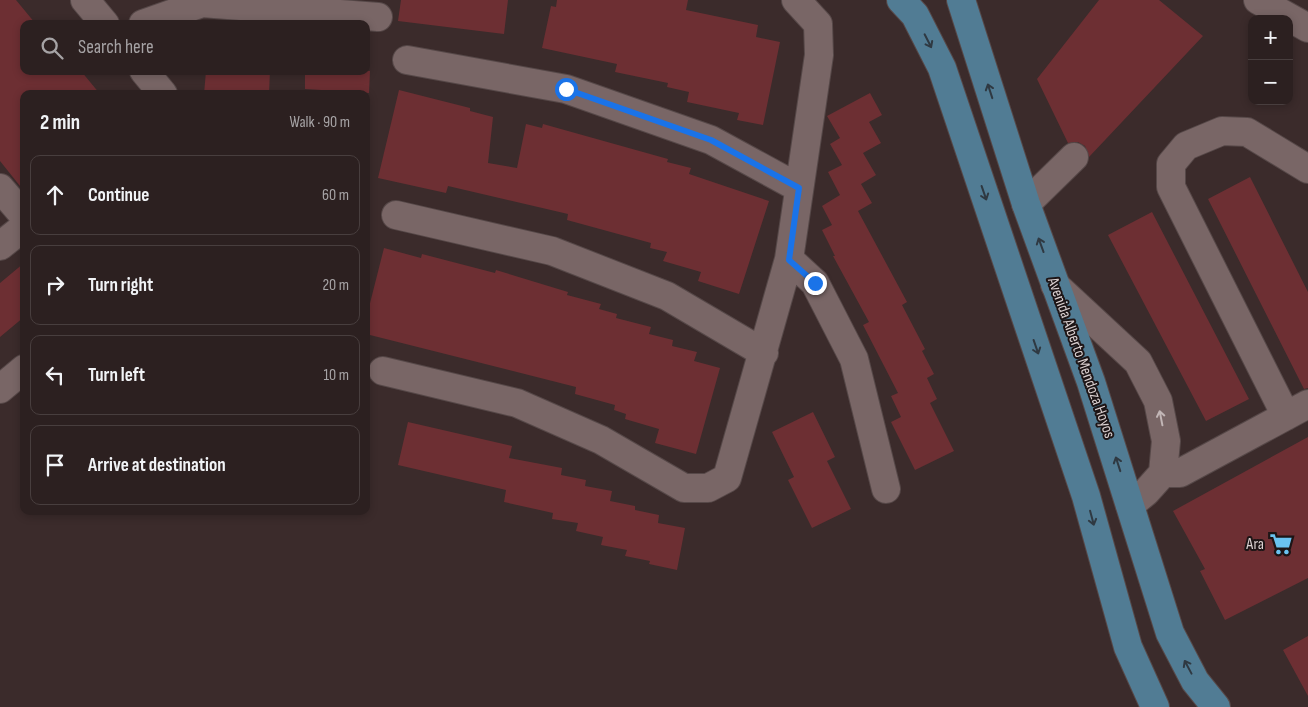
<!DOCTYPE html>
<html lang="en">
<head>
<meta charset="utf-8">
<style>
	body { margin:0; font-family:"Sofia Sans Condensed",sans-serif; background:#382d2d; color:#f1f3f6 }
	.controls { position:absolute; right:15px; top:15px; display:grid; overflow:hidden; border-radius:10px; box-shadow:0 2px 8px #0003 }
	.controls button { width:45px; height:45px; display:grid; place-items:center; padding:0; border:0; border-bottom:1px solid #483e3e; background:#2c2020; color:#f1f3f6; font:25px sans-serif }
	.stop { position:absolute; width:15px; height:15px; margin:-11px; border:4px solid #1a73e8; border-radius:50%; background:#fff }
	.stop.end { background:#1a73e8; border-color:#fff; box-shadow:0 1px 5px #0008 }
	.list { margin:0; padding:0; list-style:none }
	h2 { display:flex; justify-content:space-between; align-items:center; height:65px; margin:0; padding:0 20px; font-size:21px }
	h2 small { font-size:16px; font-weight:400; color:#a6a3a5 }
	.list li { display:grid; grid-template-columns:32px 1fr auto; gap:15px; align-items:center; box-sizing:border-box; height:80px; margin:0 10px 10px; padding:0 10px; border:1px solid #483e3e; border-radius:10px }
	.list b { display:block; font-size:19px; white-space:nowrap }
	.list em { font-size:16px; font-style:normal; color:#a6a3a5 }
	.icon { flex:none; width:28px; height:28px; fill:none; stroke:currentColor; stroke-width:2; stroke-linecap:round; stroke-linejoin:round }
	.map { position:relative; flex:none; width:1308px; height:707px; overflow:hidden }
	.search { position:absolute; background:#2c2020; box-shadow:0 2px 8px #0003; left:20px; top:20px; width:350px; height:55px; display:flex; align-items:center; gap:12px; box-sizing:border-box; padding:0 18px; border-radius:10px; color:#a6a3a5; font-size:19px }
	.panel { position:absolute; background:#2c2020; box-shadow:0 2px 8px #0003; left:20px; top:90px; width:350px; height:425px; border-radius:10px }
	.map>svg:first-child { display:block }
</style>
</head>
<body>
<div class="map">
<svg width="1308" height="707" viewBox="0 0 1308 707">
	<rect width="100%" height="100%" fill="#3b2b2b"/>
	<path fill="#6d2f33" d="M 0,0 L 16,0 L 35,23 L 24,24 L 24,71 L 81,71 L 100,94 L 24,94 L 24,191 L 0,161 Z
		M 401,0 L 508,0 L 504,34 L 398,21 Z
		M 557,0 L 688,0 L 686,10 L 758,25 L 756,37 L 780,42 L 763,125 L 737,120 L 739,113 L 687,102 L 689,92 L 667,87 L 668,83 L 615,72 L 617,64 L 542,48 L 551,6 L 556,7 Z
		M 1099,0 L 1159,0 L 1203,36 L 1089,157 L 1085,146 L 1078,142 L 1068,143 L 1037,79 Z
		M 206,71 L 270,71 L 269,94 L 204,94 Z
		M 305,71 L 370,71 L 369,93 L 305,89 Z
		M 399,90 L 470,108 L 470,111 L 493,117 L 488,163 L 517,168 L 526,124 L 542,128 L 543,124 L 668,159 L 667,162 L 691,168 L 689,174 L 769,201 L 739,294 L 698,281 L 701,272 L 663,261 L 667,252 L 650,248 L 651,243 L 567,220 L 568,214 L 448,186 L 446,193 L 378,178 Z
		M 870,93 L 882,115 L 869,122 L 881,143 L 863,153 L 876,175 L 861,184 L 872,203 L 858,211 L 907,302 L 902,305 L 925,349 L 922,351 L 934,374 L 927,378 L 937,399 L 930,403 L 954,451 L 915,470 L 891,422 L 901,417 L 891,396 L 898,393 L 863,325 L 869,322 L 833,256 L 835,256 L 822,230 L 832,225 L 822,206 L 840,195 L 828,172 L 842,165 L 830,144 L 840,138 L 827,116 Z
		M 1250,177 L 1308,292 L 1308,388 L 1304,389 L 1208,199 Z
		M 1152,212 L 1249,399 L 1206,421 L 1108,235 Z
		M 384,248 L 421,258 L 422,254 L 495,273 L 496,270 L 568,292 L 567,295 L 601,304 L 599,309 L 617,314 L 616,318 L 651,327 L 649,334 L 673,340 L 672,346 L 697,352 L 694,361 L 720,368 L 696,454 L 655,443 L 659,429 L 625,419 L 626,414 L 614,410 L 615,405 L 575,394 L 576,387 L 366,334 L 366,319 Z
		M 24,263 L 24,317 L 0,337 L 0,283 Z
		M 813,412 L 835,457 L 827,461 L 851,509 L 812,528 L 788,480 L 794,477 L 772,432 Z
		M 408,422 L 512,446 L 509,458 L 562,468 L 561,475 L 586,480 L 585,486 L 612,491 L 610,501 L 635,506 L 635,510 L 659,515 L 658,523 L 685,528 L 677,570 L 649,564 L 650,561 L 625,556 L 627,550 L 601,545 L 603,537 L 576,531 L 578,523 L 552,519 L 553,513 L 504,502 L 506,490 L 398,465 Z
		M 1308,437 L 1308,578 L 1225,620 L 1200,571 L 1205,569 L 1173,511 Z
		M 1308,636 L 1308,696 L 1283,650 Z"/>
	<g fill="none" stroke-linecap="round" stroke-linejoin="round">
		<defs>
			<path id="minor" d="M 85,0 L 105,24
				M 1258,0 L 1308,28
				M 143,24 L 202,3 L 378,17
				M 407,60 L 566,89 L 711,140 L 799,188
				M 144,71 L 163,94
				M 0,188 L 24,216
				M 1026,204 L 1074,157
				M 396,215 L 552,251 L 667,296 L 764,353
				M 0,246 L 24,227
				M 789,259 L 815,283 L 854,359 L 886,489
				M 1055,285 L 1138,362 L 1158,401 L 1166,441 L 1163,473 L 1146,492 L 1130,505
				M 383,371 L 517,403 L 601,440 L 684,488 L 708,488 L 727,478 L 789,259 L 819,55 L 818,24 L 796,0
				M 0,389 L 24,369
				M 1286,416 L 1171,187 L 1171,164 L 1186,146 L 1222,131 L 1247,132 L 1308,169
				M 1163,473 L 1180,473 L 1308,404"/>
			<path id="major" d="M 901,0 L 915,15 L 942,68 L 1086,496 L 1128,647 L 1155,707
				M 961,0 L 1026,204 L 1091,382 L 1170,633 L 1195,681 L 1216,707"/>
		</defs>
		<use href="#minor" stroke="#564848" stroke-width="30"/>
		<use href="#major" stroke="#564848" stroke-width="30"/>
		<use href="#minor" stroke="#796666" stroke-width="28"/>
		<use href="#major" stroke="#517c94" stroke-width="28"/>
	</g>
	<defs><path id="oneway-shaft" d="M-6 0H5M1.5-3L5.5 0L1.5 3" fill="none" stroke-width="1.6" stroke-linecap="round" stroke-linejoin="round" transform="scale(1.25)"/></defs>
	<g stroke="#2f3942">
		<use href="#oneway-shaft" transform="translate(928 41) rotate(63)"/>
		<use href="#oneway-shaft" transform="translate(990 91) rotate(-108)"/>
		<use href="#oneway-shaft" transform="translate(984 193) rotate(71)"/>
		<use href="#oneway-shaft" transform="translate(1041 245) rotate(-110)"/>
		<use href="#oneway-shaft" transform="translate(1036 347) rotate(71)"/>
		<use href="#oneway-shaft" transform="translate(1118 464) rotate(-108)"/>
		<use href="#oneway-shaft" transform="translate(1092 518) rotate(75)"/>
		<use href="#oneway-shaft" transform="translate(1188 667) rotate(-118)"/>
	</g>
	<use stroke="#c2b6b6" href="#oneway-shaft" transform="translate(1161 418) rotate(-101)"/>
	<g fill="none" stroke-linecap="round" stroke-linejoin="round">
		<path stroke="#1a73e8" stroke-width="6" d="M 566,89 L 711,140 L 799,188 L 789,260 L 815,283"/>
	</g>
	<defs>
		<symbol id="supermarket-bare" viewBox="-9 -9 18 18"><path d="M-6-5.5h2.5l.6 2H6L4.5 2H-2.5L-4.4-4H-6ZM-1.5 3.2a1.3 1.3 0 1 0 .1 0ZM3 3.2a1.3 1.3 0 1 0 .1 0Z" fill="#6ac3f1" stroke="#1d1516" stroke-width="2.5" paint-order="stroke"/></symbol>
	</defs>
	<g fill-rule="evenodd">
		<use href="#supermarket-bare" x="1265" y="528" width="32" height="32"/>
	</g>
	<g text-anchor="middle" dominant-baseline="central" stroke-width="4" stroke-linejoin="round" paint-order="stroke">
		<g font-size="16" fill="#dad0d0" stroke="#1d1516">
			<text transform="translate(1081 358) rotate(70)">Avenida Alberto Mendoza Hoyos</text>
		</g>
		<g font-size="16" fill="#dad0d0" stroke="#1d1516" text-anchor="end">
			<text x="1264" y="544">Ara</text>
		</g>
	</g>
</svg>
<div class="controls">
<button>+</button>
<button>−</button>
</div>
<div class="stop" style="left:566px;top:89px"></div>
<div class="stop end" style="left:815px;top:283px"></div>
<div class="search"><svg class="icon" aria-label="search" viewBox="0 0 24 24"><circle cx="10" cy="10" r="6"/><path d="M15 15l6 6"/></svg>Search here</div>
<section class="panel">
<h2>2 min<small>Walk · 90 m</small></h2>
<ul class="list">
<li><svg class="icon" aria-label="ahead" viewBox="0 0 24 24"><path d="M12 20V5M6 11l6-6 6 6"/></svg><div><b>Continue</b></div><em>60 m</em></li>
<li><svg class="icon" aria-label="right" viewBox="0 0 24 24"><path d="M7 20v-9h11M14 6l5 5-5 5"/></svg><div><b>Turn right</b></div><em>20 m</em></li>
<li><svg class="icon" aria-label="left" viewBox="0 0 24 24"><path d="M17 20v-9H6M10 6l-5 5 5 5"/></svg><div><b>Turn left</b></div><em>10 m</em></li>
<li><svg class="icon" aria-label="arrive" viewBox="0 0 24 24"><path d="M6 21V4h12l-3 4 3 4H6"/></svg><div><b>Arrive at destination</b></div></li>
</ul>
</section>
</div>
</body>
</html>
